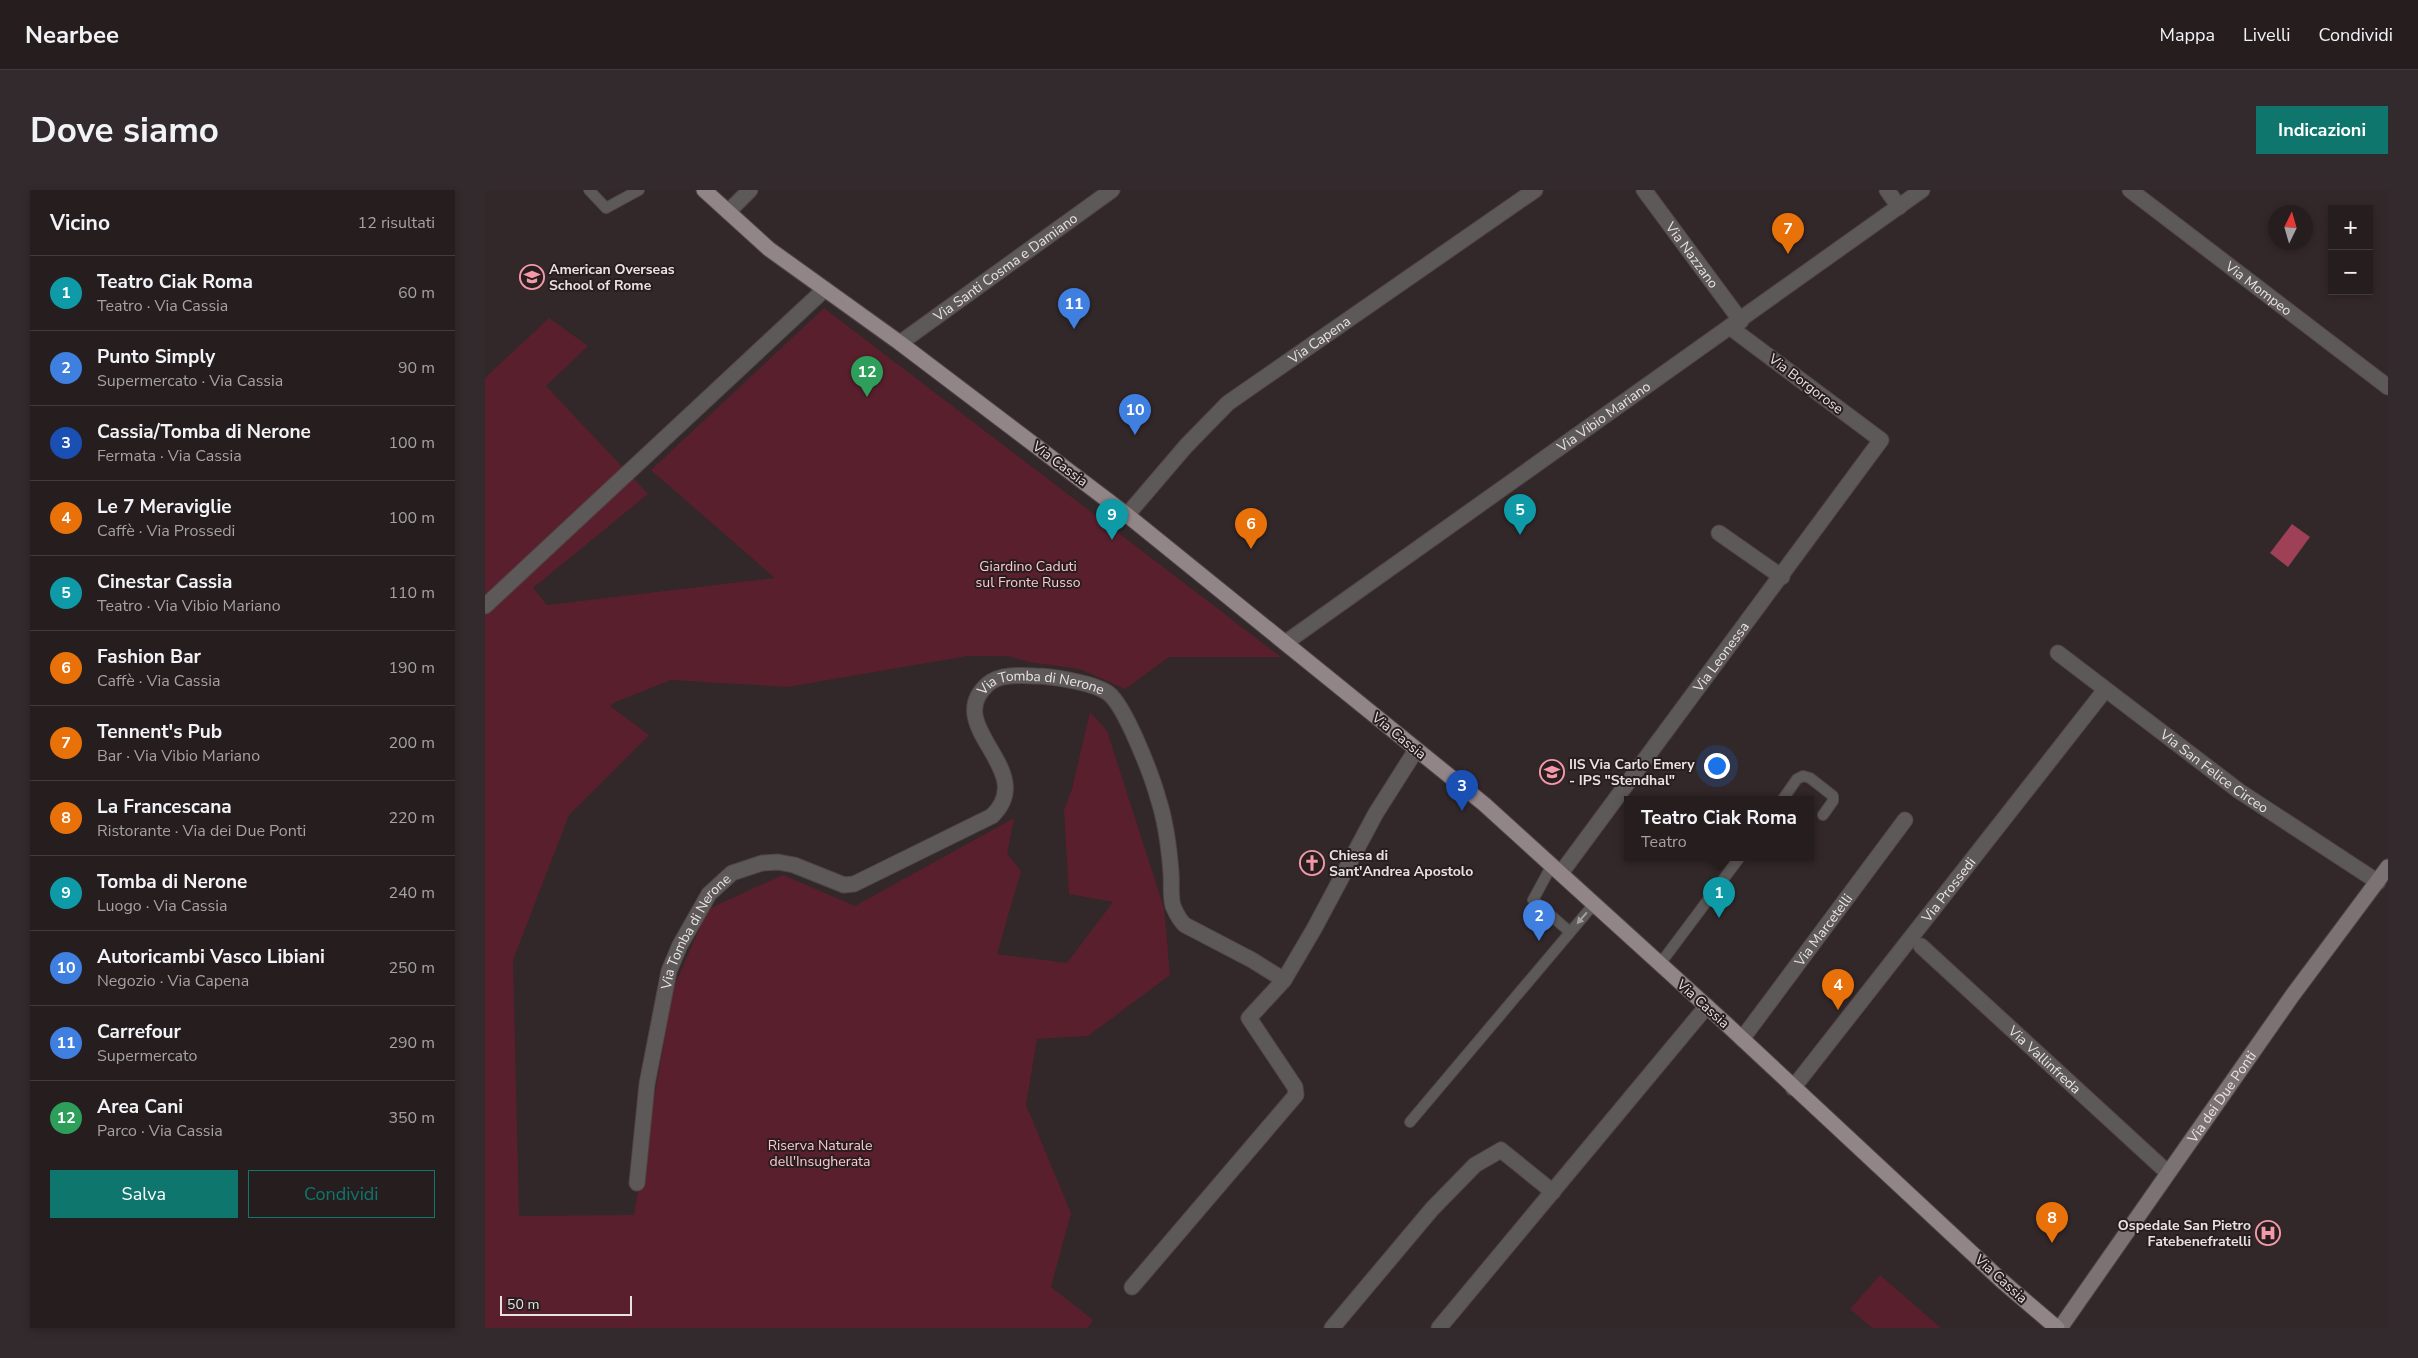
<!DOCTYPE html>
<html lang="it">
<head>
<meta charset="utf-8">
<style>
	body { margin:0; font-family:"Nunito Sans",sans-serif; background:#322a2c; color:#f1f3f6 }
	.controls { position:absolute; right:15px; top:15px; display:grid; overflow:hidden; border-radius:0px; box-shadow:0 2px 8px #0003 }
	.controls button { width:45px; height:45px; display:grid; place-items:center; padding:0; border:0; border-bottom:1px solid #423b3d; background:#261d1f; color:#f1f3f6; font:25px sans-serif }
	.compass { position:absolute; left:1783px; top:15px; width:45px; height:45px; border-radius:50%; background:#261d1f; box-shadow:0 2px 8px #0003; rotate:5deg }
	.scale { position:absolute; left:15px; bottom:12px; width:132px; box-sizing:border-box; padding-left:5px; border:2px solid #e9e2e2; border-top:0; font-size:14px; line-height:18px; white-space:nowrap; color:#e9e2e2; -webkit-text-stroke:4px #281e1f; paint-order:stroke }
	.you { position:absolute; left:1231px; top:575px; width:18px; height:18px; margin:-12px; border:4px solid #fff; border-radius:50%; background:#1a73e8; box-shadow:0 0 0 8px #1a73e833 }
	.badge { display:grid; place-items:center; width:32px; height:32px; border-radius:50%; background:#0f766e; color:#fff; font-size:16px; font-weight:700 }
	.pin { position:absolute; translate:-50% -41px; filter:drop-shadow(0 1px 2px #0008) }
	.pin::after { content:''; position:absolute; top:26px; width:18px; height:15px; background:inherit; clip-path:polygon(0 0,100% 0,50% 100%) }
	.popup { position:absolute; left:1139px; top:606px; width:190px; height:65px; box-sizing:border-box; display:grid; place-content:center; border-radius:0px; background:#261d1f; filter:drop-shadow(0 1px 4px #0005); font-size:16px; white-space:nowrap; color:#a4a2a4 }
	.popup b { font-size:19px; color:#f1f3f6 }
	.popup::after { content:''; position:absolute; left:50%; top:100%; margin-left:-10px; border:10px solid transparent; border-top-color:#261d1f }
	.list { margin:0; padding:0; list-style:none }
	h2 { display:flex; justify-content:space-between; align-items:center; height:65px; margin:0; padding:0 20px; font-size:21px }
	h2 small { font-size:16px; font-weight:400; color:#a4a2a4 }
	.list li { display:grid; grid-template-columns:32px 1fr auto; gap:15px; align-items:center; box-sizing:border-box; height:75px; padding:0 20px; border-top:1px solid #423b3d }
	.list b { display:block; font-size:19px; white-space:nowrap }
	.list p { margin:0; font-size:16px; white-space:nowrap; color:#a4a2a4 }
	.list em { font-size:16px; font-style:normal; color:#a4a2a4 }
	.actions { display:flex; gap:10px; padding:15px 20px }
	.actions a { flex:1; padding:11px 0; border:1px solid #0f766e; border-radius:0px; text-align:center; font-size:18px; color:#0f766e }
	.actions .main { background:#0f766e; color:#fff }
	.map { position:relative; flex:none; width:1903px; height:1138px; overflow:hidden; border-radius:0px }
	header { display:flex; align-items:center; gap:30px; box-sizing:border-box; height:70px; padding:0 25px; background:#261d1f; border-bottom:1px solid #423b3d }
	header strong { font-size:24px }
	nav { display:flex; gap:28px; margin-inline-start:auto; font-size:18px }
	.intro { display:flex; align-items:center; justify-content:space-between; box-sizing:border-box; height:120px; padding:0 30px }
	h1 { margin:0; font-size:35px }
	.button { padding:12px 22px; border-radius:0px; background:#0f766e; color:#fff; font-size:18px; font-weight:700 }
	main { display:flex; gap:30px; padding:0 30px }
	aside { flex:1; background:#261d1f; border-radius:0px; box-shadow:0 2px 8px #0003 }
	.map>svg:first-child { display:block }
</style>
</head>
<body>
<header>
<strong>Nearbee</strong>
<nav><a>Mappa</a><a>Livelli</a><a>Condividi</a></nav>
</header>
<div class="intro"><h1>Dove siamo</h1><a class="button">Indicazioni</a></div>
<main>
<aside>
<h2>Vicino<small>12 risultati</small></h2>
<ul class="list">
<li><span class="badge" style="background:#0f9aa8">1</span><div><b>Teatro Ciak Roma</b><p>Teatro · Via Cassia</p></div><em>60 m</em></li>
<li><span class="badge" style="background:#3f7fe0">2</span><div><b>Punto Simply</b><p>Supermercato · Via Cassia</p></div><em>90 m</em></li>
<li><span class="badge" style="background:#1a4fb4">3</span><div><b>Cassia/Tomba di Nerone</b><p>Fermata · Via Cassia</p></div><em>100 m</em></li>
<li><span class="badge" style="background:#e8710a">4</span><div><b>Le 7 Meraviglie</b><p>Caffè · Via Prossedi</p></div><em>100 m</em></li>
<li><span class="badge" style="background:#0f9aa8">5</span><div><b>Cinestar Cassia</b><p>Teatro · Via Vibio Mariano</p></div><em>110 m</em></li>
<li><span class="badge" style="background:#e8710a">6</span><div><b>Fashion Bar</b><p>Caffè · Via Cassia</p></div><em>190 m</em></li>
<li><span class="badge" style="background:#e8710a">7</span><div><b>Tennent's Pub</b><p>Bar · Via Vibio Mariano</p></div><em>200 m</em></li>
<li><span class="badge" style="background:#e8710a">8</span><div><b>La Francescana</b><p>Ristorante · Via dei Due Ponti</p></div><em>220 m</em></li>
<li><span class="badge" style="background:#0f9aa8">9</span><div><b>Tomba di Nerone</b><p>Luogo · Via Cassia</p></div><em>240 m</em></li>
<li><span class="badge" style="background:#3f7fe0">10</span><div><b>Autoricambi Vasco Libiani</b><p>Negozio · Via Capena</p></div><em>250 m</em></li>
<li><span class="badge" style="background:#3f7fe0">11</span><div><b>Carrefour</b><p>Supermercato</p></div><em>290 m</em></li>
<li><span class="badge" style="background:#2e9e5b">12</span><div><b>Area Cani</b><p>Parco · Via Cassia</p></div><em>350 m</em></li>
</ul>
<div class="actions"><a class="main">Salva</a><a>Condividi</a></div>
</aside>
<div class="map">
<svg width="1903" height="1138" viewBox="0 0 1903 1138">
	<rect width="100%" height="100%" fill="#322729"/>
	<path fill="#5a1f2d" d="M 339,118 L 796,467 L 684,467 L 640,499 L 595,479 L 544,472 L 523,466 L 482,466 L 302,497 L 186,490 L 128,513 L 125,516 L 164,545 L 84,625 L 28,770 L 34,1026 L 149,1025 L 188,799 L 223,719 L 298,685 L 370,716 L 529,628 L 522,664 L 536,681 L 512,764 L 582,773 L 628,712 L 584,704 L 579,620 L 587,599 L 605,522 L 622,541 L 679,718 L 685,785 L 603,846 L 552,849 L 541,915 L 586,1023 L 566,1097 L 608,1130 L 603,1138 L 0,1138 L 0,188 L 64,128 L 103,156 L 61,196 L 163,304 L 48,398 L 62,415 L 290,388 L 166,280 Z
		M 1395,1085 L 1456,1138 L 1387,1138 L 1365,1119 Z"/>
	<path fill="#9e4056" d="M 1807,334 L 1825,347 L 1803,377 L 1785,363 Z"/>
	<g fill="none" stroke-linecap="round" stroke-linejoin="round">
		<defs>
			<path id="lane" d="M 104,0 L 121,18 L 154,0
				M 1298,609 L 1312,589 L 1318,586 L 1325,588 L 1348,606 L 1348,611 L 1338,625
				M 1067,675 L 1048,710 L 1085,742
				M 1175,774 L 1255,667
				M 925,932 L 1109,714"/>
			<g id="street">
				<path id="s1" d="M 1159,0 L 1256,131"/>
				<path d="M 1402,0 L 1414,17"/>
				<path id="s2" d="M 1645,0 L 1903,197"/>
				<path d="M 243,22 L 265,0"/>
				<path id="s3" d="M 415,153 L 627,0"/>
				<path id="s4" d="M 642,325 L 701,256 L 743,213 L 1050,0"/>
				<path d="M 1234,343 L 1297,387"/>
				<path d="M 0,416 L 340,99"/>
				<path id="s5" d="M 800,453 L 1437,0"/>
				<path id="s6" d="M 1573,463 L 1754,601 L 1893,692"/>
				<path id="s7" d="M 1076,683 L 1396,250 L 1246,138"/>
				<path id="s8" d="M 1436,756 L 1682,982"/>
				<path id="s9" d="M 1257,849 L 1420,630"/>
				<path id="s10" d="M 1308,898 L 1620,500"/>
				<path id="s11" d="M 152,993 L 162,894 L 184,781 L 195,755 L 224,704 L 247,683 L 277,673 L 293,672 L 309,675 L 359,695 L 369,694 L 507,626 C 555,580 455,536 503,494 C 514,484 535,485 550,486 C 567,486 609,493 623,503 C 640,515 667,586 673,608 C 681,632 684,657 686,682 C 687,693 685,706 688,716 C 691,723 694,730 700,735 L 767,770 L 799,790 L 829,739 L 891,623 L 931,560"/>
				<path d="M 647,1097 L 811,905 L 810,897 L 764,828 L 799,790"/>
				<path d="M 847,1138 L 947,1019 L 990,975 L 1016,960 L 1068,1002"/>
				<path d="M 954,1138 L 1222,816"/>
			</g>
			<g id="secondary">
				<path id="s12" d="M 1575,1138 L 1807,806 L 1903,677"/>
			</g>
			<path id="primary" d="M 219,0 L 284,59 L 415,153 L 642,325 L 999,614 L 1238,831 L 1517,1091 L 1572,1138"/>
		</defs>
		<use href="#lane" stroke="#4f4547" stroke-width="12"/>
		<use href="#street" stroke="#4f4547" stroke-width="17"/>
		<use href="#secondary" stroke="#4f4547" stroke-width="17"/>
		<use href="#primary" stroke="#4f4547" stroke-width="17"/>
		<use href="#lane" stroke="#5e5959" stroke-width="10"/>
		<use href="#street" stroke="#5e5959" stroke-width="15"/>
		<use href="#secondary" stroke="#7b7273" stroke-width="15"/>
		<use href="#primary" stroke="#918587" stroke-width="15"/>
	</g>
	<defs><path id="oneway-solid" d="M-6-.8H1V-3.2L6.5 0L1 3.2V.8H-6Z" transform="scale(1.25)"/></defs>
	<use fill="#a49e9e" href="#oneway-solid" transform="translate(1097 728) rotate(131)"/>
	<defs>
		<symbol id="school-ring" viewBox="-11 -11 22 22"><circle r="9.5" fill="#281e1f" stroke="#f39aa9" stroke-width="1.5"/><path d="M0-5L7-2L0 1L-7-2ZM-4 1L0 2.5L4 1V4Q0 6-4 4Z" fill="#f39aa9"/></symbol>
		<symbol id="church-ring" viewBox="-11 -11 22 22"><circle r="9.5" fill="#281e1f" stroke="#f39aa9" stroke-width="1.5"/><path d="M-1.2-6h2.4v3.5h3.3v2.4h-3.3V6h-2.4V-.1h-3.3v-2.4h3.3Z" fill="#f39aa9"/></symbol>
		<symbol id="hospital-ring" viewBox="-11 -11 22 22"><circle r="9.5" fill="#281e1f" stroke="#f39aa9" stroke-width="1.5"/><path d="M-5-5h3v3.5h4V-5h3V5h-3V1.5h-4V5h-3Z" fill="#f39aa9"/></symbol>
	</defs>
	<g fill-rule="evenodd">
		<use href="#school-ring" x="33" y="73" width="28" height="28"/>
		<use href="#school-ring" x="1053" y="568" width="28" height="28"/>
		<use href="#church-ring" x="813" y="659" width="28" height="28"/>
		<use href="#hospital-ring" x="1769" y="1029" width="28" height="28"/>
	</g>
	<g text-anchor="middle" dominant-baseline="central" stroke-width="4" stroke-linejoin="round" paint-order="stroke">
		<g font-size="14" fill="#e9e2e2" stroke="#281e1f">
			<text stroke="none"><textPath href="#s1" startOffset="81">Via Nazzano</textPath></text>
			<text stroke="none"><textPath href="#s3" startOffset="130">Via Santi Cosma e Damiano</textPath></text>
			<text stroke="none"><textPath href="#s2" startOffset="162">Via Mompeo</textPath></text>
			<text stroke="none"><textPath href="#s4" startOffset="262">Via Capena</textPath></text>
			<text transform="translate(1321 194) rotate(37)">Via Borgorose</text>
			<text stroke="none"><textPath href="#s5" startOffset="391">Via Vibio Mariano</textPath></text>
			<text transform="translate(575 274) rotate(37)">Via Cassia</text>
			<text stroke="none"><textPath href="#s7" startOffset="269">Via Leonessa</textPath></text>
			<text stroke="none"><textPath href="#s11" startOffset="815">Via Tomba di Nerone</textPath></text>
			<text transform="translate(914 546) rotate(39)">Via Cassia</text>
			<text stroke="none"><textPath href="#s6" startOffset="196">Via San Felice Circeo</textPath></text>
			<text stroke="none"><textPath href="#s10" startOffset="252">Via Prossedi</textPath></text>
			<text stroke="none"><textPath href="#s9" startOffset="136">Via Marcetelli</textPath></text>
			<text stroke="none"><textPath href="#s11" startOffset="262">Via Tomba di Nerone</textPath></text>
			<text transform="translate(1218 814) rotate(42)">Via Cassia</text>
			<text stroke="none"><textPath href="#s8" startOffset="168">Via Vallinfreda</textPath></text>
			<text stroke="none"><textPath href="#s12" startOffset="282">Via dei Due Ponti</textPath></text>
			<text transform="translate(1516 1089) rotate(42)">Via Cassia</text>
		</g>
		<g font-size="14" font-weight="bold" fill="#e9e2e2" stroke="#281e1f" text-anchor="start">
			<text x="64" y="79">American Overseas<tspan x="64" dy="16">School of Rome</tspan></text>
			<text x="1084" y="574">IIS Via Carlo Emery<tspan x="1084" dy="16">- IPS "Stendhal"</tspan></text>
			<text x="844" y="665">Chiesa di<tspan x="844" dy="16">Sant'Andrea Apostolo</tspan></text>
			<text x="1766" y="1035" text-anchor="end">Ospedale San Pietro<tspan x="1766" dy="16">Fatebenefratelli</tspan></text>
		</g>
		<g font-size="14" fill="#fdc7cf" stroke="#281e1f">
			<text x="543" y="376">Giardino Caduti<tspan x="543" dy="16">sul Fronte Russo</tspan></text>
			<text x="335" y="955">Riserva Naturale<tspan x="335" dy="16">dell'Insugherata</tspan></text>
		</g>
	</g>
</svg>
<div class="controls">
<button>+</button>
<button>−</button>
</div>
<svg class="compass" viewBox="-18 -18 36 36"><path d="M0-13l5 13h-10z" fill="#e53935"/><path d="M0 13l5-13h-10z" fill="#a4a2a4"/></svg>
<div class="scale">50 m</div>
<div class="you"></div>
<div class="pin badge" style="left:1234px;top:728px;background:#0f9aa8">1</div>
<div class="popup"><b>Teatro Ciak Roma</b>Teatro</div>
<div class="pin badge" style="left:1054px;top:751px;background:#3f7fe0">2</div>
<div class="pin badge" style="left:977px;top:621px;background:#1a4fb4">3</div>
<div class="pin badge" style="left:1353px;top:820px;background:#e8710a">4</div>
<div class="pin badge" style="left:1035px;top:345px;background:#0f9aa8">5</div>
<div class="pin badge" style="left:766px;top:359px;background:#e8710a">6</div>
<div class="pin badge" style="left:1303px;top:64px;background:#e8710a">7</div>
<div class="pin badge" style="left:1567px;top:1053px;background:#e8710a">8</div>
<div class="pin badge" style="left:627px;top:350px;background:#0f9aa8">9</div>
<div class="pin badge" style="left:650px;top:245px;background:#3f7fe0">10</div>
<div class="pin badge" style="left:589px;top:139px;background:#3f7fe0">11</div>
<div class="pin badge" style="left:382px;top:207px;background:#2e9e5b">12</div>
</div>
</main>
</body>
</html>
